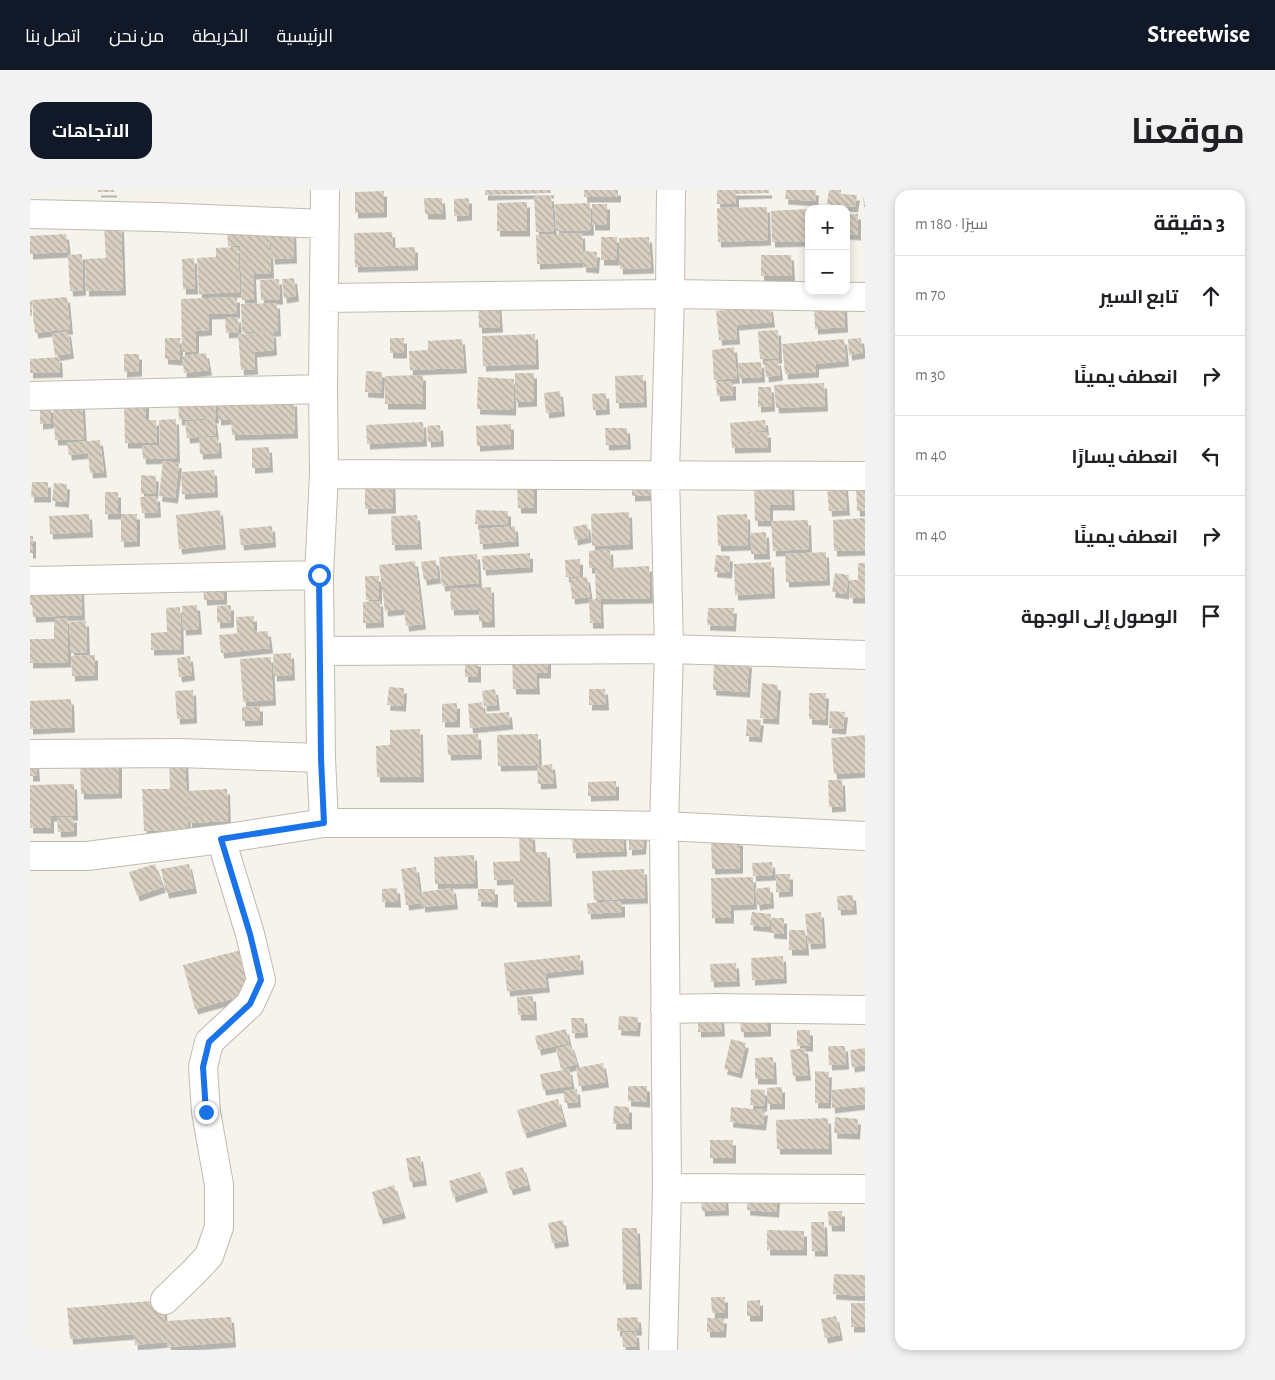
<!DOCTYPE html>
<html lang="ar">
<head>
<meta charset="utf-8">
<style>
	body { margin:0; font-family:"Alegreya Sans",Cairo,sans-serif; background:#f2f2f2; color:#202124; direction:rtl }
	.controls { position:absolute; right:15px; top:15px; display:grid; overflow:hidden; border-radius:10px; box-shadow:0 2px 8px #0003 }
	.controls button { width:45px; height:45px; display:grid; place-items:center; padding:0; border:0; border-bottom:1px solid #e0e0e0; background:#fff; color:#202124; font:25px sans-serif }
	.stop { position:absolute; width:15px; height:15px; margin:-11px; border:4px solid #1a73e8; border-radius:50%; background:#fff }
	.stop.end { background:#1a73e8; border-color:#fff; box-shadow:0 1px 5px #0008 }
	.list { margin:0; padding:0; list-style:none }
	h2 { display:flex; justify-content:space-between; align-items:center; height:65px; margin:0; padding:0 20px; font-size:21px }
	h2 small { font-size:16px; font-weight:400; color:#757577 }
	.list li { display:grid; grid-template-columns:32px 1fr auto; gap:15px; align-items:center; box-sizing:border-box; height:80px; padding:0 20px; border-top:1px solid #e0e0e0 }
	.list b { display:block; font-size:19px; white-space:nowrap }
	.list em { font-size:16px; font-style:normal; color:#757577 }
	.icon { flex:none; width:28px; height:28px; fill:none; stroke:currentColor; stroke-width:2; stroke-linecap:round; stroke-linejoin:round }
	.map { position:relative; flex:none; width:835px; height:1160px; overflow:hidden; direction:ltr; border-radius:15px }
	header { display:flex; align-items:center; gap:30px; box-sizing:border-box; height:70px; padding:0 25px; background:#111827; color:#fff }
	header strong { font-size:24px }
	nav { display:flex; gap:28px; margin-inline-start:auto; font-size:18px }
	.intro { display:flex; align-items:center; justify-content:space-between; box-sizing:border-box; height:120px; padding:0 30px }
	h1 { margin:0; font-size:35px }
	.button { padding:12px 22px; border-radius:15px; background:#111827; color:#fff; font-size:18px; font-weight:700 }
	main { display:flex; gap:30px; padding:0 30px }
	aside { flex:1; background:#fff; border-radius:15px; box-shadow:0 2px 8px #0003 }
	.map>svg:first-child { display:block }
</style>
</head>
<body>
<header>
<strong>Streetwise</strong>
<nav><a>الرئيسية</a><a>الخريطة</a><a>من نحن</a><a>اتصل بنا</a></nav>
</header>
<div class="intro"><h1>موقعنا</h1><a class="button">الاتجاهات</a></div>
<main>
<aside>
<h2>3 دقيقة<small>سيرًا · 180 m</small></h2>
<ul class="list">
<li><svg class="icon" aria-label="ahead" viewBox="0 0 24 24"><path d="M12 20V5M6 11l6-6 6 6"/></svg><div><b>تابع السير</b></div><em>70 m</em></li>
<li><svg class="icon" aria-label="right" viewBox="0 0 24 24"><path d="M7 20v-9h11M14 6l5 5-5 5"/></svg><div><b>انعطف يمينًا</b></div><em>30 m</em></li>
<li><svg class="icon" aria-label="left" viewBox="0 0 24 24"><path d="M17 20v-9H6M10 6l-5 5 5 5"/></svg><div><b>انعطف يسارًا</b></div><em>40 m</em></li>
<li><svg class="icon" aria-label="right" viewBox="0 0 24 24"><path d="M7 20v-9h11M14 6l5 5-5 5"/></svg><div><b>انعطف يمينًا</b></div><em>40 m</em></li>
<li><svg class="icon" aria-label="arrive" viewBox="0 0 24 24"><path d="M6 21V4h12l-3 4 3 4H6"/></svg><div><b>الوصول إلى الوجهة</b></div></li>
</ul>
</aside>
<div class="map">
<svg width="835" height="1160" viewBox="0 0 835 1160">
	<defs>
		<pattern id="building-back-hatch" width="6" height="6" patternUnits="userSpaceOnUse" patternTransform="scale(1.25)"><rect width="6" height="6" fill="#d8cfc1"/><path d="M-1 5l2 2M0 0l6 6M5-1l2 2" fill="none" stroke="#b1aa9e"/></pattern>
		<filter id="shadow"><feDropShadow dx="3" dy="5.5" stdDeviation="0" flood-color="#0004"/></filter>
	</defs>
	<rect width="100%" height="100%" fill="#f6f3ec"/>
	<path fill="url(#building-back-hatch)" filter="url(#shadow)" d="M 68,0 L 84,0 L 84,2 L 68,2 Z
		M 455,0 L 521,0 L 521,3 L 455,5 Z
		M 554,0 L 588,0 L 588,7 L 554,7 Z
		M 687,0 L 739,0 L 739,3 L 706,4 L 706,14 L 687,14 Z
		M 756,0 L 786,0 L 785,11 L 755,9 Z
		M 799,0 L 811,0 L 811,4 L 827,5 L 825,17 L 797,14 Z
		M 832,0 L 835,0 L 835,17 L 834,17 Z
		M 354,1 L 354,22 L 325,23 L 325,2 Z
		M 521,6 L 524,41 L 506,42 L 504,7 Z
		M 394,8 L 412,8 L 413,24 L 395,24 Z
		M 439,8 L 439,25 L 424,26 L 424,9 Z
		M 497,12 L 497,41 L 467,41 L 467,13 Z
		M 560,13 L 561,40 L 526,41 L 525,14 Z
		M 562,14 L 577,14 L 577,35 L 562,35 Z
		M 737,17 L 738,50 L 688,52 L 687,18 Z
		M 779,19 L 779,51 L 742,52 L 741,21 Z
		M 816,24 L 828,24 L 828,45 L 816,44 Z
		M 239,34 L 241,83 L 223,84 L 224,110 L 212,110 L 210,56 L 198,56 L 197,36 Z
		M 91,36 L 93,100 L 56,101 L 55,69 L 76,68 L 74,37 Z
		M 263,36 L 264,68 L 242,69 L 240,37 Z
		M 362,42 L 363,58 L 385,57 L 385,75 L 325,77 L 324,43 Z
		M 552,43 L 553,72 L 507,74 L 506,45 Z
		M 36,44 L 38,62 L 0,64 L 0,46 Z
		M 571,47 L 587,47 L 587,70 L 571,70 Z
		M 619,47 L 621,78 L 590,79 L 589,48 Z
		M 208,57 L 210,102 L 169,104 L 167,68 L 186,67 L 186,58 Z
		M 554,61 L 567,62 L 566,78 L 553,77 Z
		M 52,64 L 53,100 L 40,101 L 38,65 Z
		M 731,65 L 761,65 L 762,86 L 731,86 Z
		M 164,68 L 165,99 L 153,99 L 152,69 Z
		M 264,88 L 266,106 L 254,108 L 252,89 Z
		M 249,89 L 250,109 L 231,110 L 230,90 Z
		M 37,107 L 40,139 L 5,143 L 2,110 Z
		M 207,107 L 207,123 L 179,124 L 179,140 L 166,141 L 166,162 L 152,162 L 151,109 Z
		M 468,108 L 470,137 L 449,138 L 448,109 Z
		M 0,111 L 2,111 L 2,126 L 0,126 Z
		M 814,112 L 815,137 L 785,139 L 784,113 Z
		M 247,113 L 248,141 L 212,142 L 211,114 Z
		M 740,116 L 742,132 L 706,135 L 707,149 L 689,150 L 686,121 Z
		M 208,127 L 209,142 L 196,143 L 195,128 Z
		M 748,140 L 749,168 L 730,169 L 728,141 Z
		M 38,141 L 41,163 L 25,166 L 22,144 Z
		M 243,142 L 244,160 L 224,162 L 225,179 L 211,180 L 208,144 Z
		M 505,144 L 506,174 L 453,176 L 452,146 Z
		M 135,148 L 150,148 L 150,170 L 135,169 Z
		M 360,148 L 374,148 L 374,163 L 360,163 Z
		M 831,148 L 833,163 L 819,165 L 818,149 Z
		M 432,149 L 434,178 L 380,180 L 379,161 L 398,160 L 398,151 Z
		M 814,149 L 816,171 L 786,174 L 786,182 L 755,184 L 752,154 Z
		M 704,157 L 707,188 L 684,190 L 682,160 Z
		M 176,163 L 179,180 L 154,183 L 152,166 Z
		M 94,164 L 109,164 L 109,181 L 94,182 Z
		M 29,167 L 30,182 L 0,183 L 0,169 Z
		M 748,170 L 750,185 L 736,187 L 734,172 Z
		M 731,172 L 732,187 L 709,188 L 708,173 Z
		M 336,181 L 352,182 L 351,203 L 335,202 Z
		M 485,183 L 504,183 L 504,211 L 485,212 Z
		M 393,185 L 393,214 L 355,214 L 355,186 Z
		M 613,185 L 614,212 L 586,213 L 585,186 Z
		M 448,187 L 484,189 L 483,220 L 447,219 Z
		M 686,191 L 703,191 L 703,205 L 687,206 Z
		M 794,193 L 795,216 L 746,218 L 744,195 Z
		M 728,197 L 741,197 L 742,216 L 728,217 Z
		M 530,201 L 532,221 L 516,223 L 514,203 Z
		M 576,203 L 577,219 L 563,220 L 562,204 Z
		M 185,210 L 186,228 L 149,230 L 148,211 Z
		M 264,211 L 265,243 L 202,245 L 201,229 L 188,230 L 188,212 Z
		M 116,212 L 116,230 L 126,230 L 127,253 L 95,253 L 94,213 Z
		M 52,214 L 54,249 L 25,250 L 23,216 Z
		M 10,217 L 21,217 L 21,233 L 10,234 Z
		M 146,229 L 147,268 L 113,269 L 112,256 L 130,255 L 129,230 Z
		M 184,229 L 186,245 L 157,248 L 155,232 Z
		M 735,230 L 736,240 L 701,244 L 700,233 Z
		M 393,232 L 394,251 L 337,254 L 336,235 Z
		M 481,234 L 481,254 L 447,256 L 446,236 Z
		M 410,235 L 411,251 L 398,252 L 397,236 Z
		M 575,238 L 597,238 L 598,254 L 576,255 Z
		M 738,242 L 738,257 L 702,258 L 701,244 Z
		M 188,247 L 189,263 L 170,264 L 169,248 Z
		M 70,250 L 74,282 L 60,283 L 58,263 L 39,265 L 37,253 Z
		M 239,257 L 240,277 L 222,278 L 222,258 Z
		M 133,271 L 149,273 L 145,308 L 129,306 Z
		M 184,280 L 185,302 L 152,304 L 151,282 Z
		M 111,285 L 126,286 L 125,304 L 111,304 Z
		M 335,285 L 362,285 L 363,318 L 335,319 Z
		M 630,286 L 631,305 L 602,306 L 602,287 Z
		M 504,288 L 504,318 L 488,318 L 487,289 Z
		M 2,292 L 18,292 L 18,307 L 1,307 Z
		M 24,293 L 37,294 L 36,312 L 22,311 Z
		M 724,294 L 761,294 L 762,315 L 740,315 L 740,331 L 725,331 Z
		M 835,294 L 835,321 L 827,321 L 826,295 Z
		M 815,295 L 817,320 L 799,321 L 797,296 Z
		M 75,302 L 88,302 L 88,324 L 75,324 Z
		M 127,306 L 128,322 L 112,323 L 110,307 Z
		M 190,320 L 193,354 L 149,359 L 146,325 Z
		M 446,320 L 478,321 L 478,335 L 445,334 Z
		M 599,322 L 600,354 L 562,356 L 561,324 Z
		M 59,324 L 60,342 L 20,344 L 19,326 Z
		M 91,324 L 107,324 L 107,351 L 91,352 Z
		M 717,324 L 718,355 L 688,356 L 687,325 Z
		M 387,325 L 389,354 L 362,355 L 361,326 Z
		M 835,328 L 835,360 L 804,361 L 803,330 Z
		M 778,330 L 779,359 L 743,361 L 741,331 Z
		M 557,334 L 559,347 L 545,350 L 543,337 Z
		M 242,336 L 243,352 L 211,355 L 209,339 Z
		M 485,336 L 486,351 L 450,354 L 449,339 Z
		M 736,342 L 737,364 L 721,364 L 721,343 Z
		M 0,346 L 3,346 L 3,363 L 0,363 Z
		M 580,359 L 581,378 L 619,376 L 620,408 L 570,409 L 571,433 L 560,433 L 559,410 L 566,409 L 565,378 L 559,378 L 559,361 Z
		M 796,362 L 797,390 L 756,392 L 755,364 Z
		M 500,363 L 500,377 L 453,380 L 452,366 Z
		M 447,364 L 449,393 L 412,396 L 409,367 Z
		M 686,365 L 700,366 L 699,383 L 684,382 Z
		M 550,369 L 550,387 L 536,387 L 535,370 Z
		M 406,370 L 408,388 L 394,390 L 391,372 Z
		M 385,371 L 393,434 L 376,436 L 374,419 L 355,421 L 349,375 Z
		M 741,372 L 742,403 L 705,405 L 704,374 Z
		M 828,373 L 835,373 L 835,408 L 820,408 L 819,390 L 828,390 Z
		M 805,383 L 819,385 L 816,404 L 802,402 Z
		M 335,386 L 349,386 L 349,409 L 336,410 Z
		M 557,387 L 560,407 L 542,409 L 540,389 Z
		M 194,395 L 194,409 L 174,410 L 173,396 Z
		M 51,396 L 52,425 L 3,427 L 2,415 L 0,415 L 0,397 Z
		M 461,397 L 462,432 L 449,432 L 449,419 L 421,420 L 420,399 Z
		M 350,411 L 351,432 L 333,433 L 333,412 Z
		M 167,415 L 169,439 L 153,440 L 152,416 Z
		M 201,415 L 201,432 L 187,433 L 187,416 Z
		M 150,417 L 151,459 L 121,460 L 121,443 L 137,442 L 136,418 Z
		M 678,418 L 704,418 L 703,436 L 677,435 Z
		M 224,426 L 224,442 L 238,441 L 240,458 L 191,463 L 189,445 L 221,442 L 207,443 L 206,427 Z
		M 38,428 L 38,472 L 0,473 L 0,449 L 24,449 L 24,429 Z
		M 56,431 L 57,462 L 41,463 L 39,432 Z
		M 261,463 L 262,485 L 244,486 L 243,464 Z
		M 65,465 L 65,485 L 42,486 L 41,466 Z
		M 160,466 L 162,485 L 149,487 L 147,468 Z
		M 518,466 L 518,483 L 506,483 L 507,499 L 483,499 L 482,468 Z
		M 241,467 L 243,510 L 213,512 L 210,469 Z
		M 435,471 L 448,471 L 448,487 L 435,487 Z
		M 684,471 L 719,472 L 717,502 L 683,500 Z
		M 732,493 L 748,495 L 746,529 L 730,528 Z
		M 359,497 L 374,498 L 373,516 L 357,515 Z
		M 465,499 L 467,515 L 454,516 L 452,501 Z
		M 559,499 L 575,499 L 576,515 L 559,515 Z
		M 163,500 L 164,528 L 147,529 L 145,501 Z
		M 779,503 L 796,503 L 795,530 L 779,529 Z
		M 41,509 L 42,537 L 0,539 L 0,511 Z
		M 452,512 L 454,524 L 479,522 L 480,534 L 440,538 L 438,514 Z
		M 427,513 L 427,532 L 412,532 L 412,514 Z
		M 230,516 L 230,530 L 212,531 L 212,517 Z
		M 800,521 L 815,522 L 813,539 L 799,538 Z
		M 717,529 L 731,530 L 729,547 L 716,546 Z
		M 390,539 L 391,587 L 347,587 L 346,556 L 360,555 L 360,540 Z
		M 448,544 L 449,564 L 418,565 L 417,545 Z
		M 508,544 L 509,576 L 522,574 L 524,593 L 508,594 L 507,575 L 468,576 L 467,545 Z
		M 835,545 L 835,582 L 804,584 L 801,548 Z
		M 155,567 L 158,640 L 114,641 L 112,599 L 140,599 L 139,568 Z
		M 89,569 L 89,603 L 51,604 L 50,570 Z
		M 6,572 L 7,586 L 0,586 L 0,573 Z
		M 798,590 L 812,590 L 813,616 L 799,617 Z
		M 586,591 L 586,605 L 558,606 L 558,592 Z
		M 44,594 L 45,625 L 21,626 L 21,638 L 0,638 L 0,595 Z
		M 197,599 L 198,631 L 159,633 L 157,601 Z
		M 44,627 L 44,641 L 28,642 L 27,628 Z
		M 502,644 L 503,662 L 517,662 L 519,711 L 484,712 L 483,689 L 464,690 L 463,672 L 490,671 L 489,645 Z
		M 593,644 L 594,661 L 543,663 L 542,646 Z
		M 599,644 L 614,644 L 613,659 L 599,660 Z
		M 710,650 L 710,678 L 682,679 L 681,651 Z
		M 444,665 L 445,693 L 405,694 L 404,667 Z
		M 742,672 L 743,685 L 723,686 L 722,673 Z
		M 125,674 L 133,697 L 107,706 L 99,682 Z
		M 159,674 L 164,698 L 136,703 L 131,679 Z
		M 386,677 L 391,713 L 376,715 L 371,679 Z
		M 614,679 L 615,708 L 564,710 L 562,681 Z
		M 746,684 L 760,684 L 760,701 L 746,702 Z
		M 723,687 L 724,714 L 701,715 L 701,728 L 682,728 L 681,688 Z
		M 740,697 L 741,713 L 727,715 L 725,699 Z
		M 367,698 L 368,712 L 352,712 L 352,699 Z
		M 423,698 L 425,714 L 392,717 L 391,702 Z
		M 448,699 L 465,699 L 465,712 L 448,711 Z
		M 823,705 L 824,719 L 808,720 L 807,706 Z
		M 592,711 L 592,722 L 558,724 L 557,713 Z
		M 722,722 L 741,724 L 739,737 L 720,735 Z
		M 791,722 L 793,753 L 778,754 L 775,724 Z
		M 741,728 L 754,728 L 754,744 L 741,743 Z
		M 759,740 L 775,740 L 776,760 L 759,760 Z
		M 211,760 L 223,803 L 165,819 L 153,775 Z
		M 550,765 L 551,779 L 515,783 L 517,797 L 477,801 L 474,773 Z
		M 753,766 L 754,788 L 722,790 L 721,768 Z
		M 706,773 L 707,791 L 681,792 L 680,774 Z
		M 503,806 L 504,825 L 488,825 L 487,807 Z
		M 691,825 L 692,841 L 668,842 L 668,827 Z
		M 589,826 L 608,827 L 607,841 L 588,840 Z
		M 710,826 L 738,826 L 738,841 L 711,842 Z
		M 541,828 L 554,828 L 555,842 L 542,843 Z
		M 536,839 L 539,853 L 508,860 L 505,846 Z
		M 767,840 L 780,840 L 780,856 L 767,856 Z
		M 701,849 L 716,853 L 709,883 L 694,879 Z
		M 541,854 L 547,874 L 531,879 L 526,859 Z
		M 798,856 L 815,856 L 816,874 L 799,875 Z
		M 775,858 L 778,885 L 763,886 L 760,860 Z
		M 835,858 L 835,875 L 822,877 L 820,860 Z
		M 743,867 L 744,889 L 725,889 L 725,868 Z
		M 573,873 L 576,892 L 549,896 L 546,878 Z
		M 539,879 L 542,896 L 513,900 L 510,884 Z
		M 785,881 L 799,882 L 798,913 L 785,913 Z
		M 598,896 L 617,896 L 617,912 L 598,911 Z
		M 752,897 L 752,914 L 737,914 L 737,898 Z
		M 835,897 L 835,914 L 802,918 L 801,900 Z
		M 547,899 L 548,912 L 535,913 L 533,901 Z
		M 721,899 L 735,900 L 734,916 L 720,915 Z
		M 528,909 L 534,931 L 494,943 L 487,920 Z
		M 584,916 L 599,917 L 599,934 L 583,934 Z
		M 701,917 L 735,920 L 733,935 L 700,932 Z
		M 805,927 L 828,929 L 827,944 L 804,943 Z
		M 798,928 L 799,959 L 747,959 L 746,930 Z
		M 680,950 L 703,950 L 703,968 L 680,968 Z
		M 390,966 L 394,990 L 380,992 L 376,968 Z
		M 493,977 L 498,995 L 480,1000 L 475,982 Z
		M 450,982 L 455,997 L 423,1007 L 419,991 Z
		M 364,995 L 373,1023 L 350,1029 L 342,1002 Z
		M 695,1003 L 696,1020 L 672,1021 L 671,1005 Z
		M 718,1005 L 747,1007 L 746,1022 L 717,1020 Z
		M 798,1021 L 812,1021 L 812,1036 L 799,1036 Z
		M 533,1030 L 536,1051 L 522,1053 L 518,1033 Z
		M 781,1032 L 794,1032 L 795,1061 L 782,1061 Z
		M 592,1038 L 607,1038 L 609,1094 L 593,1094 Z
		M 737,1040 L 774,1041 L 774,1060 L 737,1060 Z
		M 804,1084 L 835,1085 L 835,1106 L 803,1104 Z
		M 681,1107 L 695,1107 L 695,1123 L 682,1123 Z
		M 133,1110 L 137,1152 L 105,1155 L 104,1144 L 40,1149 L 37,1118 Z
		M 730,1110 L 730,1126 L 717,1126 L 717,1111 Z
		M 821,1113 L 835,1113 L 835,1137 L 821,1137 Z
		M 806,1126 L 810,1145 L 795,1148 L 791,1129 Z
		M 201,1127 L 203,1152 L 138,1157 L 136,1131 Z
		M 608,1127 L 609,1140 L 587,1141 L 587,1128 Z
		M 677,1128 L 694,1128 L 693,1142 L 677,1142 Z
		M 606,1142 L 607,1156 L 593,1157 L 592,1143 Z"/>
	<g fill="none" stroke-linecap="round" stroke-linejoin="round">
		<defs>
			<path id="minor" d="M 0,24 L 128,27 L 295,34
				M 294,108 L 640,104 L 835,107
				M 0,206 L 293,199
				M 294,284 L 835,286
				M 0,391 L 289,385
				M 290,461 L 639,459 L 835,465
				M 0,564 L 149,563 L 291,568
				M 294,633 L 291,568 L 289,385 L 294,284 L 293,199 L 295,0
				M 0,666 L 57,666 L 191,649 L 294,633 L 471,633 L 634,636 L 835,646
				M 635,819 L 686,818 L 835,820
				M 637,998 L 835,999
				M 135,1110 L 162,1084 L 179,1066 L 189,1037 L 189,995 L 176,922 L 173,877 L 179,852 L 220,814 L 231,790 L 220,744 L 191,649
				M 633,1160 L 637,998 L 634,636 L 639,459 L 635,284 L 640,104 L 641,0"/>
		</defs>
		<use href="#minor" stroke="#c2bbae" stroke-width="30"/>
		<use href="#minor" stroke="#fff" stroke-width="28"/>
	</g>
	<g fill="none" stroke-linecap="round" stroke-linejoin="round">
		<path stroke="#1a73e8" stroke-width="6" d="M 176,922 L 173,877 L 179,852 L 220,814 L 231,790 L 220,744 L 191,649 L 294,633 L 291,568 L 289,385"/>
	</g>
</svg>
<div class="controls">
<button>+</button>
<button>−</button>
</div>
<div class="stop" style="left:289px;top:385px"></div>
<div class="stop end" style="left:176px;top:922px"></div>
</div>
</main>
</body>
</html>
